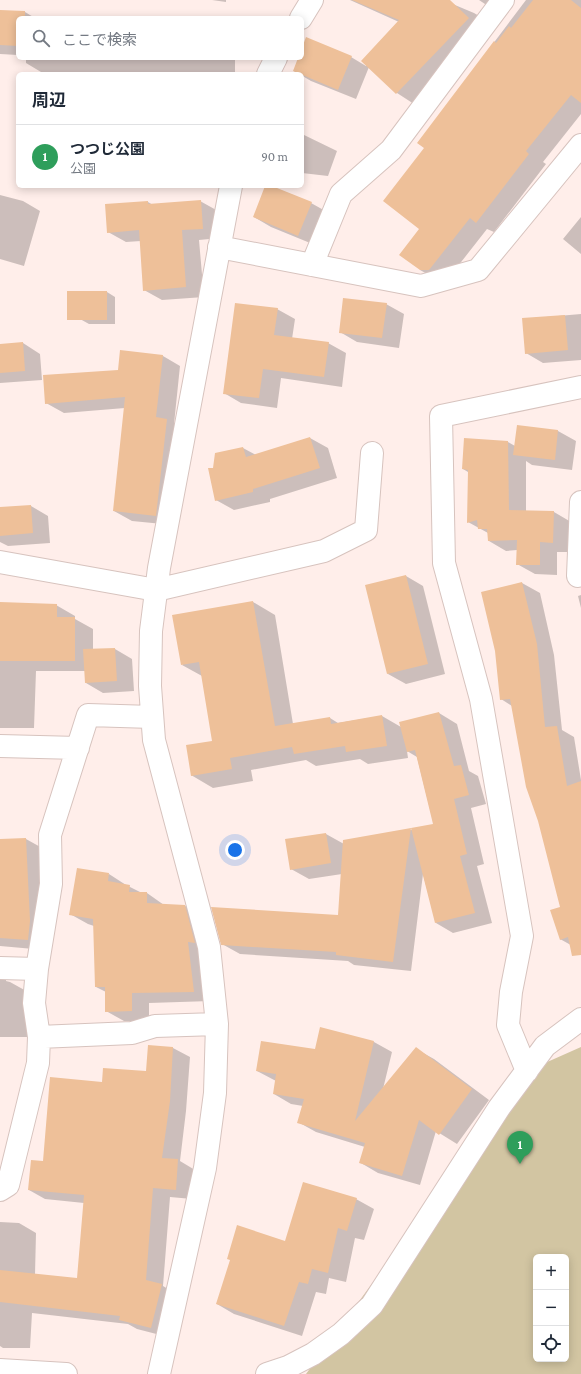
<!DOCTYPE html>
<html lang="ja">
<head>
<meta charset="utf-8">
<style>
	body { margin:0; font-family:"Crimson Pro","Noto Sans JP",serif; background:#f2f2f3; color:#1f2937 }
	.controls { position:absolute; right:12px; bottom:12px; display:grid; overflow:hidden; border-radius:6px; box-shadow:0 2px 10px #0003 }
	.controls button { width:36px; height:36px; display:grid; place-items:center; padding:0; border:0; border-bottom:1px solid #e0e1e3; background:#fff; color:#1f2937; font:20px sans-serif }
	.you { position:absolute; left:235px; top:850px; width:14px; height:14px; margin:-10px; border:3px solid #fff; border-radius:50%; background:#1a73e8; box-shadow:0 0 0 6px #1a73e833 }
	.badge { display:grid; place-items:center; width:26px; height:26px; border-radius:50%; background:#2563eb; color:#fff; font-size:13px; font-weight:700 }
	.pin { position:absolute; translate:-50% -33px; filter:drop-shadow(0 1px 2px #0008) }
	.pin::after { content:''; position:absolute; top:21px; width:14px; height:12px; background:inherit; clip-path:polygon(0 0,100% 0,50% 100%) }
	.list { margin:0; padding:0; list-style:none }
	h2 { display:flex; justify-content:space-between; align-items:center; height:52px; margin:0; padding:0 16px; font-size:17px }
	h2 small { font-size:13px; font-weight:400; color:#747a83 }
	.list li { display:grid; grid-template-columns:26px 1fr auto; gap:12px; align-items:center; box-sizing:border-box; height:64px; padding:0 16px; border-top:1px solid #e0e1e3 }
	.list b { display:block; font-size:15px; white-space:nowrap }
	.list p { margin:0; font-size:13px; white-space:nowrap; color:#747a83 }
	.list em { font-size:13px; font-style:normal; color:#747a83 }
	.icon { flex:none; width:22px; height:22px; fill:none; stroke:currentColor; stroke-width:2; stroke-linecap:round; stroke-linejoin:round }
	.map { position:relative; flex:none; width:581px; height:1374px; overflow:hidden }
	.search { position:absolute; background:#fff; box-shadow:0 2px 10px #0003; left:16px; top:16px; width:288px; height:44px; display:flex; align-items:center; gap:10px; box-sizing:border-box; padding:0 14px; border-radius:6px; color:#747a83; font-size:15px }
	.panel { position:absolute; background:#fff; box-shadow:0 2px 10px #0003; left:16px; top:72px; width:288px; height:116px; border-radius:6px }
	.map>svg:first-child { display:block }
</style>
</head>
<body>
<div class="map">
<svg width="581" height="1374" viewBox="0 0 581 1374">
	<rect width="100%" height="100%" fill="#ffeeea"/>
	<path fill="#d2c5a2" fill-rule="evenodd" d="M 581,1047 L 581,1374 L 306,1374 L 527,1071 ZM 536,1257 L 566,1257 L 566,1359 L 536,1359 Z"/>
	<path fill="#0003" d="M 212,0 L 226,0 L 226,2 Z
		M 350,0 L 443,0 L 474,13 L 491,23 L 414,104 L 397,93 L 369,67 L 356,99 L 311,81 L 294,71 L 299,58 L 302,58 L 302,51 L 351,57 L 366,66 L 399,22 Z
		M 479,0 L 513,0 L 500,14 Z
		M 526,0 L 581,0 L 581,114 L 543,162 L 546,164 L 494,232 L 487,229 L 447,280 L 438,280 L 420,270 L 425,148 L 418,143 Z
		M 0,11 L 25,12 L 35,18 L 18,18 L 18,55 L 0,54 Z
		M 26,58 L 235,58 L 235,74 L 75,74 L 41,72 L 26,63 Z
		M 302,134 L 337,151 L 328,176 L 302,173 Z
		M 0,195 L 23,201 L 40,211 L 24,266 L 0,259 Z
		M 200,201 L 218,211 L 220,238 L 199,240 L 204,297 L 162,300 L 144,290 L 141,241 L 126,242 L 108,232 L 106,205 L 148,202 L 153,205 Z
		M 311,203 L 329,213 L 315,245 L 271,227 L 254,217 Z
		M 581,217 L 581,254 L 563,239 Z
		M 107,292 L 115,297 L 115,324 L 89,324 L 80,319 Z
		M 386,304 L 404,314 L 399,348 L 357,342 L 340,332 Z
		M 277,309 L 295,319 L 292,339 L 328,343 L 346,353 L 342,387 L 281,378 L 277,408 L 241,403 L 224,393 Z
		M 581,314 L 581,360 L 543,363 L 526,353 L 523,319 Z
		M 23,343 L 40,354 L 42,380 L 0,383 L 0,345 Z
		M 163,356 L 180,366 L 174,424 L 184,430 L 173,525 L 132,521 L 114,511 L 125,408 L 64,413 L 46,403 Z
		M 518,426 L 558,431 L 576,441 L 572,470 L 532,465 L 526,461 L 526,511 L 554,512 L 571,522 L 571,552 L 557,552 L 557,575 L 535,574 L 517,564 L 517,550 L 506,551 L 489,541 L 488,533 L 468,522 L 468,472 L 463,469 L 465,439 L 508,442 L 515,446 Z
		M 310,438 L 328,448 L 337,478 L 270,499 L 270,502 L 234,510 L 216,500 L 214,469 L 243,448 L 256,455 Z
		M 31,506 L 48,516 L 50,543 L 8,546 L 0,542 L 0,508 Z
		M 406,576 L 423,586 L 445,674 L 406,684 L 388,674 Z
		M 522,583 L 540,593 L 554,655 L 562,730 L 574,737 L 581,780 L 581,948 L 578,949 L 560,939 L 561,908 L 512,706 L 501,699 Z
		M 581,595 L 581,608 L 578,596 Z
		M 253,602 L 275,615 L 293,724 L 330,718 L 338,723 L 382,716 L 401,727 L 439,713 L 457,724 L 469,771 L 478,776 L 486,804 L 471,808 L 484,864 L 477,866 L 492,923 L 453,933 L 436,923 L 423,874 L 411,971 L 354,965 L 348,961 L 240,954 L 222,944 L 339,916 L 342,874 L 309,879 L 291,869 L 286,840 L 326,834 L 344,844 L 434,825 L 417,757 L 407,751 L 408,758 L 368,764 L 360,759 L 316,766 L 306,760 L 251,770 L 253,781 L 213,788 L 191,775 L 213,741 L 202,676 L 182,665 Z
		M 0,603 L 56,605 L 75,616 L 75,619 L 93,629 L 93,650 L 115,649 L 132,659 L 134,691 L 103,693 L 86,683 L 85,671 L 36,671 L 34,728 L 0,728 Z
		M 26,839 L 44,849 L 45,950 L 0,946 L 0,840 Z
		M 109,874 L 126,885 L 142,893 L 147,893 L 164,905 L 185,906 L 202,917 L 211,1001 L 149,1003 L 149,1021 L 124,1021 L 106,1011 L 106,992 L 96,987 L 94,926 L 88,924 L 70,914 Z
		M 0,957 L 6,960 L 6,981 L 10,982 L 28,992 L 36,1037 L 0,1037 Z
		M 321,1029 L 374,1042 L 392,1052 L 383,1089 L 416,1049 L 434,1059 L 489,1100 L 457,1144 L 436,1131 L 420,1185 L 378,1173 L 361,1163 L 365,1147 L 316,1132 L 298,1122 L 303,1106 L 291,1104 L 274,1094 L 276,1081 L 257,1071 L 316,1050 Z
		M 149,1046 L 173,1048 L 190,1057 L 186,1111 L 180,1161 L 195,1170 L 192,1199 L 170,1197 L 163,1286 L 178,1295 L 168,1337 L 137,1329 L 128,1324 L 32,1313 L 30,1348 L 3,1348 L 0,1346 L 0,1222 L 19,1223 L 36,1233 L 35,1275 L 78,1279 L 84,1203 L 45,1199 L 29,1190 L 44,1162 L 103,1083 L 147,1072 Z
		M 356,1199 L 374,1209 L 364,1240 L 355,1238 L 346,1282 L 329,1278 L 326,1294 L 316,1292 L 302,1336 L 234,1314 L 217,1304 L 231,1260 L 285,1242 Z"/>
	<path fill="#eec099" d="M 352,0 L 450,0 L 469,18 L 396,94 L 361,61 L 399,20 Z
		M 533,0 L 571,0 L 581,8 L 581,103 L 571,95 L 526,151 L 529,154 L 476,223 L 470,218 L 429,270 L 420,270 L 399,255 L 419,229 L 383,201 L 424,148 L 417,143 L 494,41 L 496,43 L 509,26 L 511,28 Z
		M 0,10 L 25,11 L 25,18 L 18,18 L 18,46 L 0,45 Z
		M 306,37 L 352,56 L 338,90 L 293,71 L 298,58 L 302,58 L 302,48 Z
		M 265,186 L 272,186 L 312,202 L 298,236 L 253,217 Z
		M 201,200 L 203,229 L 182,230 L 186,287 L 143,291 L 139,230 L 107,233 L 105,204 L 148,201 L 148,204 Z
		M 67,291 L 107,291 L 107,320 L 67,320 Z
		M 343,298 L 387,303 L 382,338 L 339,333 Z
		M 235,303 L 278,308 L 274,335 L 329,342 L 324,377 L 263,369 L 259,398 L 223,394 Z
		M 565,315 L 568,350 L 525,354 L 522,318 Z
		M 23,342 L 25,371 L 0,373 L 0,344 Z
		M 120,350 L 163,355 L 156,417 L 167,419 L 156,516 L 113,511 L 125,397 L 45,404 L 43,375 L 118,370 Z
		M 517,425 L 558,430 L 555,460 L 513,455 Z
		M 310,437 L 320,468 L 253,489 L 253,492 L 215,501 L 208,468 L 213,468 L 215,453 L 243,447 L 246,457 Z
		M 464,438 L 508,441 L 509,510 L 554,511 L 553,543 L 540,542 L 540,565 L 516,565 L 517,540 L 488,541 L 487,529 L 478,529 L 477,520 L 467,523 L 468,470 L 462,469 Z
		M 31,505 L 33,533 L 0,536 L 0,507 Z
		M 406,575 L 428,664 L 387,674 L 365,585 Z
		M 522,582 L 537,644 L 545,727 L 557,726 L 567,786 L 581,781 L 581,955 L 572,956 L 568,937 L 560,940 L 550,910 L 560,907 L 538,821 L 526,787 L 510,699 L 500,700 L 495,651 L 481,592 Z
		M 253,601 L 275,726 L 330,717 L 331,724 L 382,715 L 387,746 L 346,752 L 345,746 L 294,754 L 292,747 L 230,758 L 232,769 L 191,776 L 186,745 L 212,741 L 199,662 L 181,665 L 172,615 Z
		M 0,602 L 57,604 L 57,617 L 75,617 L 75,661 L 0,661 Z
		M 115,648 L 117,681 L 85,683 L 83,649 Z
		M 439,712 L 454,766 L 461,765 L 469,795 L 454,799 L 467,854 L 460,856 L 475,913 L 435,923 L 411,828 L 433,824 L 415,750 L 407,752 L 399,722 Z
		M 411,828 L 393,962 L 336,955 L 336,952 L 221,945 L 211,907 L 338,915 L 343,840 Z
		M 326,833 L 331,863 L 290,870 L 285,839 Z
		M 26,838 L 30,921 L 28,940 L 0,938 L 0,839 Z
		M 77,868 L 109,873 L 108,881 L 130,885 L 129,892 L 147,892 L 147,903 L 185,905 L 195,943 L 188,942 L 194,992 L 132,993 L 132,1011 L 105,1012 L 105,987 L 95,987 L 93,919 L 69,915 Z
		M 320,1027 L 374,1041 L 355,1121 L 416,1047 L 472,1089 L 439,1135 L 419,1120 L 402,1176 L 359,1163 L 365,1143 L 297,1123 L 304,1099 L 273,1094 L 276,1074 L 256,1071 L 261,1041 L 315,1049 Z
		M 148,1045 L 173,1047 L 170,1101 L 162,1158 L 178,1159 L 176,1190 L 153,1188 L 146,1280 L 162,1284 L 151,1328 L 119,1320 L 120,1316 L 0,1302 L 0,1270 L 77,1278 L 84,1195 L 28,1190 L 31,1160 L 43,1161 L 50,1077 L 102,1082 L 103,1068 L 146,1071 Z
		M 303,1182 L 357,1198 L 347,1231 L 338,1228 L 328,1273 L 312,1269 L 308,1284 L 299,1282 L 284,1326 L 216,1304 L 230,1260 L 227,1259 L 237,1225 L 285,1241 Z"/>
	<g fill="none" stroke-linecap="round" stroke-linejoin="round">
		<defs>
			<path id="minor" d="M 301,18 L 312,0
				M 268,74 L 276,58
				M 219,247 L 421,286 L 478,270 L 581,145
				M 312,265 L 341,194 L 391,150 L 503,0
				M 581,502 L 578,576 L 581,575
				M 0,562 L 156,590 L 324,551 L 366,530 L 372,453
				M 0,746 L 78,748
				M 0,968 L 37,969
				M 39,1037 L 132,1033 L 155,1026 L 217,1024
				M 527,1071 L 508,1025 L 511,992 L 522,936 L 481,699 L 444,563 L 441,416 L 581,387
				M 0,1190 L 8,1185 L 38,1063 L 39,1037 L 34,1003 L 37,969 L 51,884 L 50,835 L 88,715 L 152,717
				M 0,1370 L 66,1374
				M 159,1374 L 205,1168 L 215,1093 L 217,1024 L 209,947 L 154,740 L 150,686 L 151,631 L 159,568 L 231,186
				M 267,1374 L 288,1367 L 313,1354 L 341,1334 L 372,1305 L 499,1108 L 545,1046 L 581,1019"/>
		</defs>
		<use href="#minor" stroke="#d7c3be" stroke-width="24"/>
		<use href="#minor" stroke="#fff" stroke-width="22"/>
	</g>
</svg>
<div class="controls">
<button>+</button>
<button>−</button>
<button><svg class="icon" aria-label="locate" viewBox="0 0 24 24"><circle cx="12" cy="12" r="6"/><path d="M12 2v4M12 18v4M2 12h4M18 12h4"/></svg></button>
</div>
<div class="you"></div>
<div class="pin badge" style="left:520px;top:1164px;background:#2e9e5b">1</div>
<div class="search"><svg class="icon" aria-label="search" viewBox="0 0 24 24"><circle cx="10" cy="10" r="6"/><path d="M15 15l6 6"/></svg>ここで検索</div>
<section class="panel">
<h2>周辺<small></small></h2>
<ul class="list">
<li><span class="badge" style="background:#2e9e5b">1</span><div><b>つつじ公園</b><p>公園</p></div><em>90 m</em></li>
</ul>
</section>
</div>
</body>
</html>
